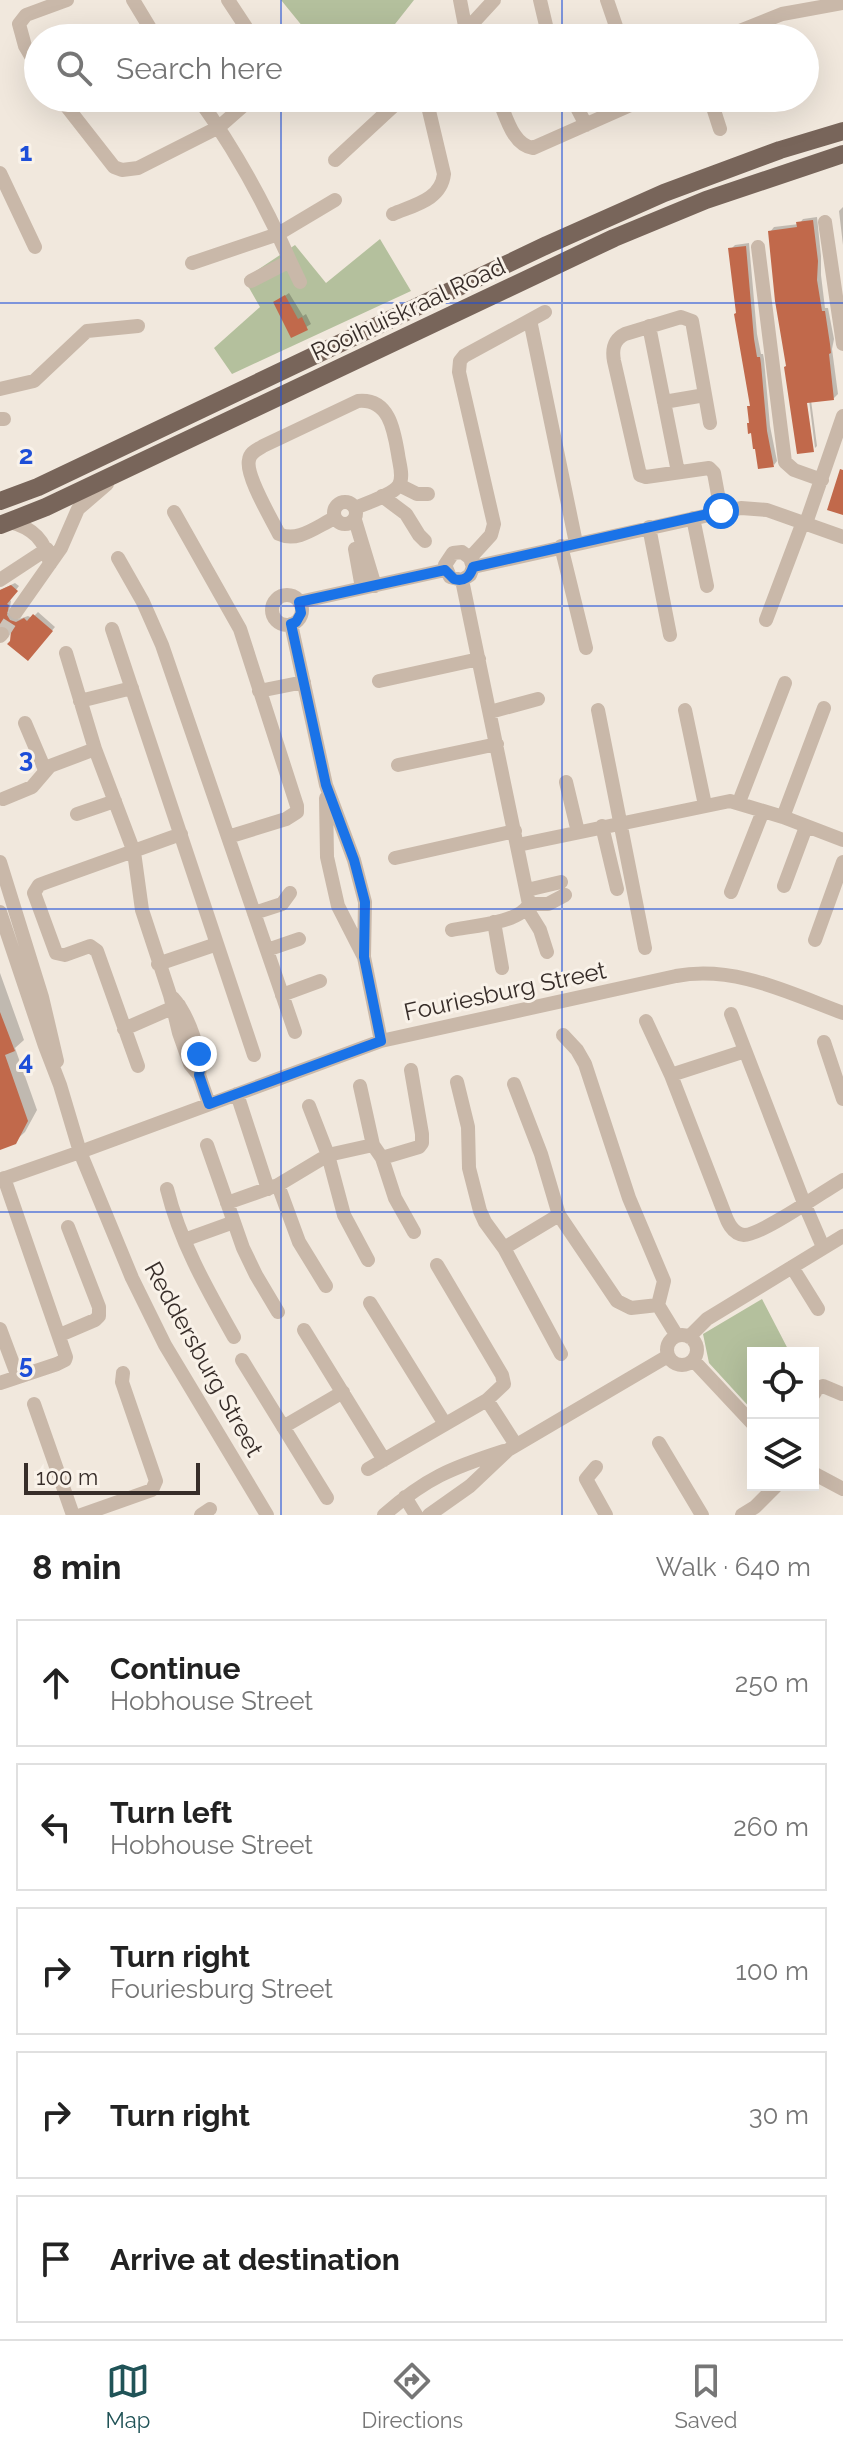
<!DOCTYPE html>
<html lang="en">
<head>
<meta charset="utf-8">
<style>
	body { margin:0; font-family:Raleway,sans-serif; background:#f6f6f6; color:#222 }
	.controls { position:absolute; right:24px; bottom:24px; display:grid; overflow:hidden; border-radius:0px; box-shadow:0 8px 32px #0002 }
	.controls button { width:72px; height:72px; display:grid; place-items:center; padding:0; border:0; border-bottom:2px solid #e0e0e0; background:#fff; color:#222; font:40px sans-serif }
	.scale { position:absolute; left:24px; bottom:20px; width:176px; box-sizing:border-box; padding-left:8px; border:4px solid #372d29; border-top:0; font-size:22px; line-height:28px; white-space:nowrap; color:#372d29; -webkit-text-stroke:6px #f9f2e9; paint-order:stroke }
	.stop { position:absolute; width:24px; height:24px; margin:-18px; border:6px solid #1a73e8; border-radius:50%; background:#fff }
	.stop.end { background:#1a73e8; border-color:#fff; box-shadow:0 2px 8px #0008 }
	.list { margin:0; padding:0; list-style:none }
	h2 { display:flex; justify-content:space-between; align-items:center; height:104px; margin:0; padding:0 32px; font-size:34px }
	h2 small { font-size:26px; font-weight:400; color:#767676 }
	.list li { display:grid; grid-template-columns:52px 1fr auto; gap:24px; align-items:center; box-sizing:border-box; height:128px; margin:0 16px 16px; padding:0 16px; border:2px solid #e0e0e0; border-radius:0px }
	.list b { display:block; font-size:30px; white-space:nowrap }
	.list p { margin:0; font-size:26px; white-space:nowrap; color:#767676 }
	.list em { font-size:26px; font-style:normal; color:#767676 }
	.icon { flex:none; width:44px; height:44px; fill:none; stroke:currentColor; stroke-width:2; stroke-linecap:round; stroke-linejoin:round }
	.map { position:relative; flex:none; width:843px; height:1515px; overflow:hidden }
	.search { position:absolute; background:#fff; box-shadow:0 8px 32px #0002; left:24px; right:24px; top:24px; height:88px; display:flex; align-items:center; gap:20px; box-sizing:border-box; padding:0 28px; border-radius:44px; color:#767676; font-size:30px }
	.sheet { height:824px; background:#fff }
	nav { display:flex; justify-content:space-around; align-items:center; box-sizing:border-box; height:112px; border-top:2px solid #e0e0e0; background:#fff; font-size:22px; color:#767676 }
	nav a { display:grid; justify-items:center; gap:4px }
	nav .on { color:#205357 }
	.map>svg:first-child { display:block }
</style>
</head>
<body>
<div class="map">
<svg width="843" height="1515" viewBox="0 0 843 1515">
	<rect width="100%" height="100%" fill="#f1e8dd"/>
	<path fill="#b4c09d" d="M 281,0 L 414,0 L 384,38 L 312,38 Z
		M 380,239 L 411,291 L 232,374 L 214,348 L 260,307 L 244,279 L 295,245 L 326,283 Z
		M 762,1299 L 790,1353 L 753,1353 L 753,1411 L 709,1363 L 703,1334 Z"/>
	<path fill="#0003" d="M 843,207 L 843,245 L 839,211 Z
		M 817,217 L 821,256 L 821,275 L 825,308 L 828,308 L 834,339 L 832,349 L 838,394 L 834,398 L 811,400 L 817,446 L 815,448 L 808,392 L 804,393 L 811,449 L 814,449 L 799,452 L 770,232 L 774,227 L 799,224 L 803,219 Z
		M 749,243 L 757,334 L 761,354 L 763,354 L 764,359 L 770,426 L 777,461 L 774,465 L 751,422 L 749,407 L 751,404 L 731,249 L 735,245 Z
		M 289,293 L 303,316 L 306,314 L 311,324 L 292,336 L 276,302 Z
		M 15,583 L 19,586 L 9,599 L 11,601 L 9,612 L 19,619 L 28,616 L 32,618 L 38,612 L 55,627 L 28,658 L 14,632 L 6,622 L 0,623 L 0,590 Z
		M 0,973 L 24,1040 L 15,1048 L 37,1110 L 25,1132 L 14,1142 L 0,1148 Z"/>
	<path fill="#c1694b" d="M 813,220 L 818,261 L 817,280 L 822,311 L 825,311 L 830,344 L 831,353 L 829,354 L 834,400 L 807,403 L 814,452 L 797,454 L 784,367 L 786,366 L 775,301 L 768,231 L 797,227 L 796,222 Z
		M 746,246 L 754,339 L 757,357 L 760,357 L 761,364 L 767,431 L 774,467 L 758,469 L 755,449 L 753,449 L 751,433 L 748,434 L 747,423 L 749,423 L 747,406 L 750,406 L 734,314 L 736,313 L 728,248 Z
		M 285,295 L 298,319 L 302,317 L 308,330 L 291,338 L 273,302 Z
		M 840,469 L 843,470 L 843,515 L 827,510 Z
		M 11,585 L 18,591 L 7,604 L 9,605 L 7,615 L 10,620 L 16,622 L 24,618 L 27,621 L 33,614 L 53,631 L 28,661 L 7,644 L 10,641 L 11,631 L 5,625 L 0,624 L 0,590 Z
		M 0,1012 L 15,1051 L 5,1055 L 28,1121 L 16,1144 L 0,1150 Z"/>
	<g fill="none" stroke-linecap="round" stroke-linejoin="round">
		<path stroke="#ccc3b9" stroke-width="14" stroke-dasharray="14 7" stroke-linecap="butt" d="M 2,634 L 16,612"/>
		<path stroke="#c9b8a9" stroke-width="14" d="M 133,0 L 156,38
			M 228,0 L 253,38
			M 460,0 L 466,31
			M 540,0 L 549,38
			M 607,0 L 620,38
			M 459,38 L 494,0
			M 722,38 L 782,14 L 843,3
			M 38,68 L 25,46 L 19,24 L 26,15 L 67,0
			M 60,98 L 114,167 L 122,170 L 138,168 L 219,127 L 252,98
			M 198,98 C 234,148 265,204 290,261
			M 498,98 C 506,115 512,145 533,148 L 646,98
			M 572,98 L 586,125
			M 710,98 L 720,129
			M 335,160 L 402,98
			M 0,173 L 35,247
			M 393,214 C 414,205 441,200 444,174 L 426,98
			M 825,222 L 843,344
			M 758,247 L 785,462 L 794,470 L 822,480
			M 192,263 L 278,234 L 335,200
			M 251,281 L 290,261 L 300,282
			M 530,320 L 576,543
			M 649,326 L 678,472
			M 0,389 L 34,381 L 87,331 L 138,326
			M 664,402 L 705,395
			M 0,419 L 4,419
			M 710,423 L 692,321 L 681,317 L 625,334 C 613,340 612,350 614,361 L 640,475 L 646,477 L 709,468 L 714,473 L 721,511
			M 399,485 L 417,494 L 428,494
			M 382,496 L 406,514 L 419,535 L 425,541
			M334 513a11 11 0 1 1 22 0a11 11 0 1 1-22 0Z
			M 174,512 L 240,629 L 297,806 L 297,812 L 286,819 L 228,837
			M 335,518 C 317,526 298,543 279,534 C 271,518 245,475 249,460 C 250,452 257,450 263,446 L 358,401 C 389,398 394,430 398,454 C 399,463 404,476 399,485 C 394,494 365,504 355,508
			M 693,518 L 707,586
			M 355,520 L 375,586
			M 10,522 C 33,528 45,540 50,564
			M 806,523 L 843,416
			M 649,527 L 670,635
			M 561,546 L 586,648
			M 355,549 L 362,588
			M 118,558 L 143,602 L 162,645 L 295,1032
			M 470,558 L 491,535 L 494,524 L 459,372 L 460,361 L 464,356 L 545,312
			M 473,567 L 470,558 L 462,552 L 453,553 L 445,565 L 450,577 L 462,580 L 470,575 L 473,567 L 741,508 L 767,510 L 843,537
			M 0,580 L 47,549
			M272 610a15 15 0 1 1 30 0a15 15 0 1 1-30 0Z
			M 299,602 L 445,570
			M 16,612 L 61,548 L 78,509 L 107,484
			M 766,620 L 803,522
			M 291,624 L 326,785 L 354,860 L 365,902 L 364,957 L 381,1041
			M 112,629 L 254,1055
			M 0,636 L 2,634
			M 66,653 L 95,749 L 134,852 L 142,910 L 170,995 L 179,1033 L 190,1064 L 199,1075 L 209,1104
			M 379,681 L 479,659
			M 259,691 L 304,682
			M 80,701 L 132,688
			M 598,710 L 645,948
			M 685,710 L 705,805
			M 490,712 L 538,699
			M 25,723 L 45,770
			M 398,765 L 497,744
			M 566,782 L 578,832
			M 326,798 L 327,857 L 338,906 L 364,957
			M 3,799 L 32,787 L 50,766 L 95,749
			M 739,802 L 785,683
			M 77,814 L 115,801
			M 783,817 L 824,708
			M 602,826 L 617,889
			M 518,845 L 730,801 L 783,817 L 843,840
			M 395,858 L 515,831
			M 0,862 L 42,997 L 57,1061
			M 784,886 L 806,827
			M 527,890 L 561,882
			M 731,892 L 763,811
			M 529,904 L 548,904 L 565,895
			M 527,909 L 540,930 L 547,952
			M 0,912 L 45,1046 L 60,1085 L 80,1152 L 132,1278 L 165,1345 L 267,1515
			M 254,913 L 282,904 L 290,893
			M 494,922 L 502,968
			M 452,930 C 472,926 520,923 529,904 L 462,580
			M 815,940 L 843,862
			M 267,950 L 299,939
			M 158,964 L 217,944
			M 282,995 L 320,981
			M 173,998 C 187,1013 203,1054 199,1075
			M 731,1014 L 804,1203 L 823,1247
			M 646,1021 L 671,1075 L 724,1212 C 727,1221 732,1234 744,1235 C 762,1235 824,1191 843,1180
			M 124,1029 L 179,1005
			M 563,1035 L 577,1050 L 585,1064 L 629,1198 L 664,1281 L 658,1305
			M 824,1042 L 843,1099
			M 138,1066 L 97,951 L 90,946 L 65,955 L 56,953 L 34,893 L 39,885 L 47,882 L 181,834
			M 671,1075 L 745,1051
			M 457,1082 L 468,1127 L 469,1168 L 480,1211 L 485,1222 L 504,1248 L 561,1354
			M 514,1084 L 541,1154 L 559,1215 L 617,1301 L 631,1308 L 658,1305 L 677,1336
			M 360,1086 L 373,1145
			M 237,1094 L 268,1189
			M 309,1106 L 328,1155 L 344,1215 L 368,1260
			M 207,1145 L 243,1248 L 256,1275 L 278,1312
			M 382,1158 L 395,1198 L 414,1232
			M 0,1180 L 80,1152 L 381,1041 L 676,976 C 735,965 789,993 843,1013
			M 278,1185 L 299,1242 L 326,1286
			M 167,1189 C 180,1242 207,1289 234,1337
			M 227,1203 L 278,1185 L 328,1155 L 373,1145 L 382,1158 L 419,1147 L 422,1143 L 422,1134 L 411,1070
			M 184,1240 L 234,1222
			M 504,1248 L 559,1215
			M 792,1267 L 818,1309
			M 370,1303 L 445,1424
			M 0,1329 L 18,1377
			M 304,1330 L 384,1460
			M667 1350a15 15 0 1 1 30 0a15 15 0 1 1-30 0Z
			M 60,1335 L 95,1320 L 99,1316 L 99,1307 L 68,1227
			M 689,1337 L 707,1319 L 843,1236
			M 242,1360 L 327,1498
			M 694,1361 L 753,1424
			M 0,1383 L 57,1364 L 65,1360 L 66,1357 L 4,1178
			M 813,1395 L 817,1389 L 823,1386 L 842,1394
			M 487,1400 L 516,1445
			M 34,1404 L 73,1515
			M 283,1427 L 343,1392
			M 659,1443 L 702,1515
			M 596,1467 L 586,1479 L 606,1515
			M 368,1469 L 487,1400 L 504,1384 L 502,1375 L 437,1265
			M 813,1473 L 843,1489
			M 405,1497 L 416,1515
			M 81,1515 L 152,1490 L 156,1481 L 122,1382 L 123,1373
			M 201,1515 L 210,1509
			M 384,1515 C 426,1478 451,1468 504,1451
			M 429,1515 L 470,1486 L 508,1450 L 668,1356
			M 742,1515 L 755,1507 L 777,1485"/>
		<path stroke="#78655a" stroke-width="18" d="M 0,501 L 38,487 L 547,245 L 664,193 L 780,150 L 843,131
			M 0,525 L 46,507 L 614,238 L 706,200 L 843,154"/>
	</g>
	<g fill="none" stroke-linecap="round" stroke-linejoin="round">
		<path stroke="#1a73e8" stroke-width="10" d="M 199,1054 L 201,1065 L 199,1075 L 209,1104 L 381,1041 L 364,957 L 365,902 L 354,860 L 326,785 L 291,624 L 296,622 L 301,613 L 299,602 L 445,570 L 454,579 C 464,582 470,577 473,567 L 721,511"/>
	</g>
	<path fill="none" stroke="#1d4ed8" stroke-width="2" stroke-opacity="0.55" d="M 281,0 L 281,38M 562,0 L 562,38M 281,98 L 281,1515M 562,98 L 562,1515M 0,303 L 843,303M 0,606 L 843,606M 0,909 L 843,909M 0,1212 L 843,1212"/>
	<g text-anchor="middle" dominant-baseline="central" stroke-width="6" stroke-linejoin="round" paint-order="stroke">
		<g font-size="24" fill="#372d29" stroke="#f9f2e9">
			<text transform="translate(408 309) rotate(-25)">Rooihuiskraal Road</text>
			<text transform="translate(505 991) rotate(-12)">Fouriesburg Street</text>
			<text transform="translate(204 1359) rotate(61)">Reddersburg Street</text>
		</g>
	</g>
	<g font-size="26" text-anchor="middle" font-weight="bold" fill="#1d4ed8" stroke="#f9f2e9" stroke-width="6" stroke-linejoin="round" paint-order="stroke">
		<text x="26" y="161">1</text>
		<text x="26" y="464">2</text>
		<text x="26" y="767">3</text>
		<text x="26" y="1070">4</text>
		<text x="26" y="1373">5</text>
	</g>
</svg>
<div class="controls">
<button><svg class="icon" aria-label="locate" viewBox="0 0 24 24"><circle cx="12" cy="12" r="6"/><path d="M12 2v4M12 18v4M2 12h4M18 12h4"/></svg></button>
<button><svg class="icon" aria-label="layers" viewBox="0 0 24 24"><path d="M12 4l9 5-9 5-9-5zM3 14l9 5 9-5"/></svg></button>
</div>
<div class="scale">100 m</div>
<div class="stop" style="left:721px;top:511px"></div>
<div class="stop end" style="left:199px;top:1054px"></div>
<div class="search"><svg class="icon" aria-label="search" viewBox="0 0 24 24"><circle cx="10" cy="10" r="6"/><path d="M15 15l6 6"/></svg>Search here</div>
</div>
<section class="sheet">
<h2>8 min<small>Walk · 640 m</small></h2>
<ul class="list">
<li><svg class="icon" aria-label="ahead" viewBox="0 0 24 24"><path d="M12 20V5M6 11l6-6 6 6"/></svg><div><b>Continue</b><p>Hobhouse Street</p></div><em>250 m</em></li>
<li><svg class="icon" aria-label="left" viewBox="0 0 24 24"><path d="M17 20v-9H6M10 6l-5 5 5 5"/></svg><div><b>Turn left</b><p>Hobhouse Street</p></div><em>260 m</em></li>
<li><svg class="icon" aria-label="right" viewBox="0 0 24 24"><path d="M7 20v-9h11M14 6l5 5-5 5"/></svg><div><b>Turn right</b><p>Fouriesburg Street</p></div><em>100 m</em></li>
<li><svg class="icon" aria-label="right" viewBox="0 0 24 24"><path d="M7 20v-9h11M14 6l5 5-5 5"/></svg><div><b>Turn right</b></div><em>30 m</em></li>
<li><svg class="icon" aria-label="arrive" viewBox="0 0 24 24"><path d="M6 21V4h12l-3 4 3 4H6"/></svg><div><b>Arrive at destination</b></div></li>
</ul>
</section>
<nav>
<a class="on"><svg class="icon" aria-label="map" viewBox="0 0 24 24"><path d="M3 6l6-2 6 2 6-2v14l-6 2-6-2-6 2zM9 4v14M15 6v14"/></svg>Map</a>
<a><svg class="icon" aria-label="directions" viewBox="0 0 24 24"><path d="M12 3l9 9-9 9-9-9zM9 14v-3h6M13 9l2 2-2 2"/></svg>Directions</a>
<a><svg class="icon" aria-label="saved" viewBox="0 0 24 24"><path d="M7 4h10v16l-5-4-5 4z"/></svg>Saved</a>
</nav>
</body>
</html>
